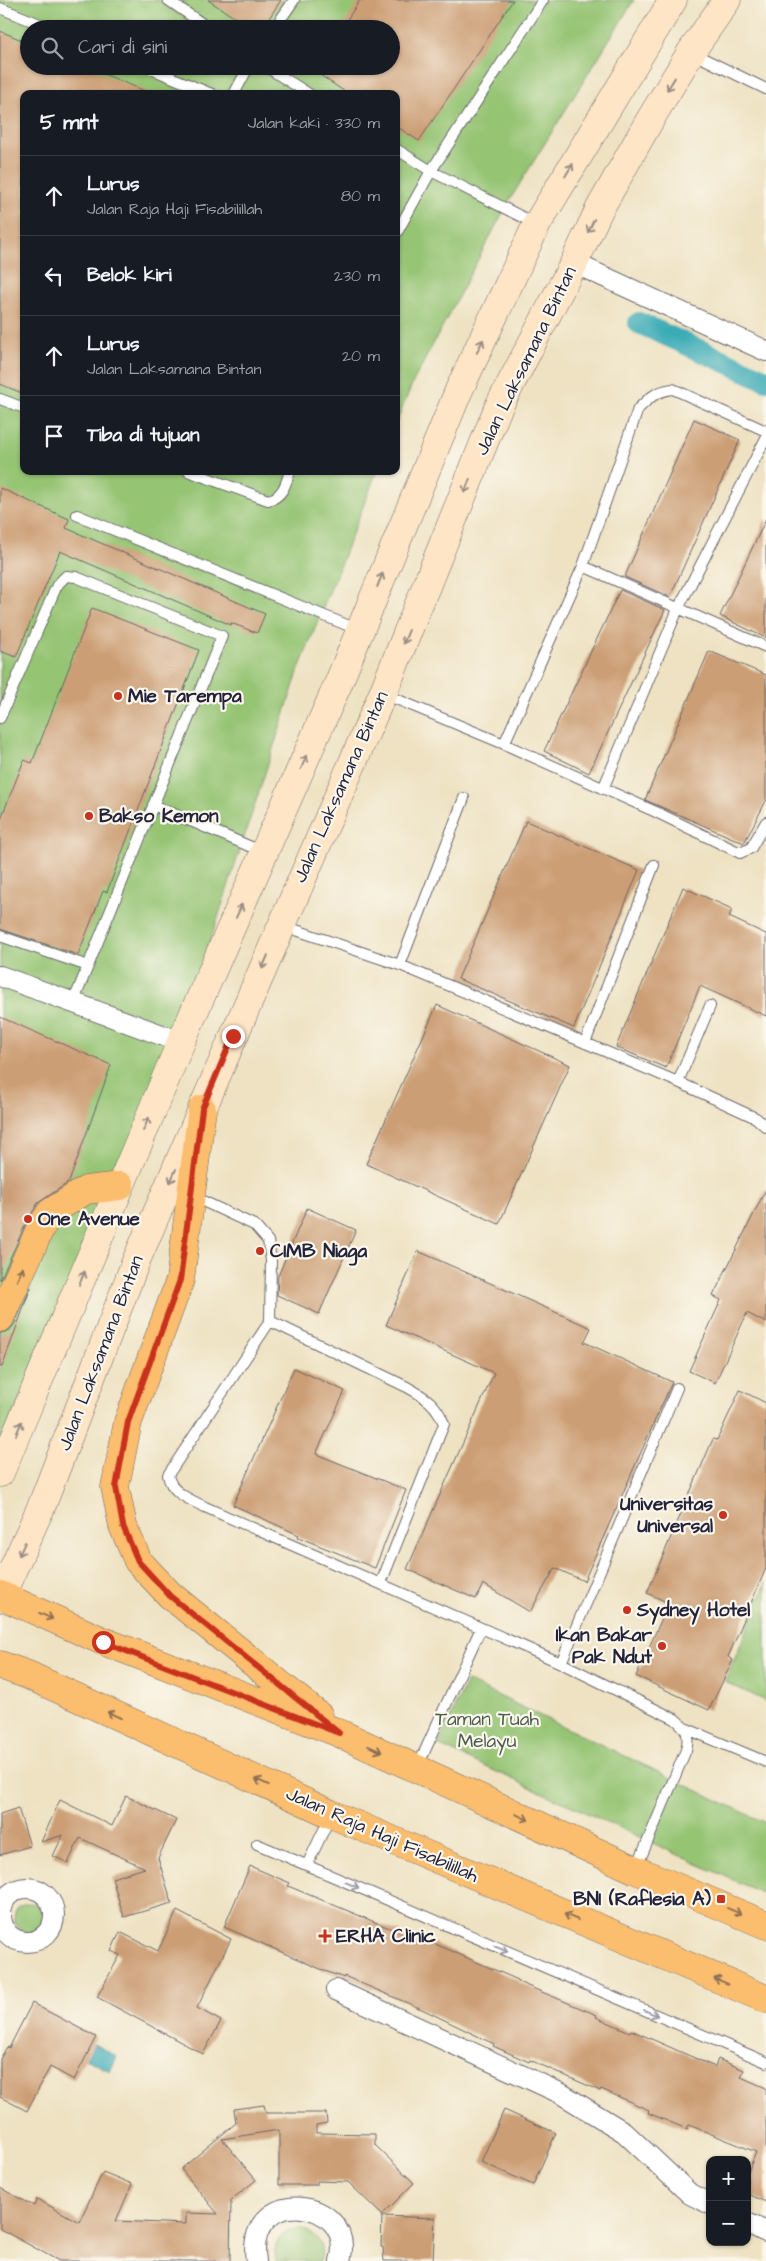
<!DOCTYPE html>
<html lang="id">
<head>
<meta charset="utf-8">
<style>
	body { margin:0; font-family:"Architects Daughter",sans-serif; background:#20242c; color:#f1f3f6 }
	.controls { position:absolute; right:15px; bottom:15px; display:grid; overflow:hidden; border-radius:10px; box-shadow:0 1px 4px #0004 }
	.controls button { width:45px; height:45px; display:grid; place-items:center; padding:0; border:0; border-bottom:1px solid #363941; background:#171b24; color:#f1f3f6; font:25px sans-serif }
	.stop { position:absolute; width:15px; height:15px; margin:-11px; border:4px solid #c8321e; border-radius:50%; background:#fff }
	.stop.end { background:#c8321e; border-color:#fff; box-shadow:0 1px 5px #0008 }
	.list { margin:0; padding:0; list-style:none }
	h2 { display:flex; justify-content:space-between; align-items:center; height:65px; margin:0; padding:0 20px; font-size:21px }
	h2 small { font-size:16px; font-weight:400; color:#9ea1a6 }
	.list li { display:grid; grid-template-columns:32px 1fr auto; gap:15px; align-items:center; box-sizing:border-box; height:80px; padding:0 20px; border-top:1px solid #363941 }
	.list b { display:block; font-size:19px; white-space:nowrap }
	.list p { margin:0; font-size:16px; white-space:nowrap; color:#9ea1a6 }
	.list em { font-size:16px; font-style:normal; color:#9ea1a6 }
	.icon { flex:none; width:28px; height:28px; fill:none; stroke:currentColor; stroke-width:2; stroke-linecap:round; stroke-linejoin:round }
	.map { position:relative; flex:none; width:766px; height:2261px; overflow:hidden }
	.search { position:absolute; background:#171b24; box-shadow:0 1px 4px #0004; left:20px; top:20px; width:380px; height:55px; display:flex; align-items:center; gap:12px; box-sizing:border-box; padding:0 18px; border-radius:28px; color:#9ea1a6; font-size:19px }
	.panel { position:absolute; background:#171b24; box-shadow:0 1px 4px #0004; left:20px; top:90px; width:380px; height:385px; border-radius:10px }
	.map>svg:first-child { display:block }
</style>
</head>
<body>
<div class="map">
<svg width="766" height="2261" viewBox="0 0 766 2261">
	<rect width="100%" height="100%" fill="#fbf7ec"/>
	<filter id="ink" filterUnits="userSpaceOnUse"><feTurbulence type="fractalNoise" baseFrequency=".02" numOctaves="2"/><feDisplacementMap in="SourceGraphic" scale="10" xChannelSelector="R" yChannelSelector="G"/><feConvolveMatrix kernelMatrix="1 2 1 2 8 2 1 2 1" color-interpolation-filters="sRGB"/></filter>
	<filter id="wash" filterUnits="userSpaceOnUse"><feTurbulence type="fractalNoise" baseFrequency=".0096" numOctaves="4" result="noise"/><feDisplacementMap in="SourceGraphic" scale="20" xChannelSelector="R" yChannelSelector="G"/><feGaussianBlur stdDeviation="1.12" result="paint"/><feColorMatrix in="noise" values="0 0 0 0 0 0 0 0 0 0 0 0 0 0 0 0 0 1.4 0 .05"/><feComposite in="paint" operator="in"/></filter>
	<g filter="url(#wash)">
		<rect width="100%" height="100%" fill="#eee2c2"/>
		<path fill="#95c473" stroke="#5c7357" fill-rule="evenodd" d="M 0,0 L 634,0 L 509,201 L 413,382 L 396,423 L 396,94 L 24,94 L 24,471 L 377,471 L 299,669 L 178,1040 L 0,1458 ZM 29,29 L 391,29 L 391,66 L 29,66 Z
			M 766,1583 L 766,1701 L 725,1682 Z
			M 467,1681 L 766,1823 L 766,1895 L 438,1745 Z
			M14 1918a15 15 0 1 1 30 0a15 15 0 1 1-30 0Z
			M 299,2228 C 315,2232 326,2244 320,2261 L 276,2261 C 272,2243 281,2231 299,2228 Z"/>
		<path fill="#3aabb6" stroke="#2e6678" d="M 94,2044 L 117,2057 L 110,2071 L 86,2059 Z"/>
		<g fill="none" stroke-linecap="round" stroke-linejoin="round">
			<path stroke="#3aabb6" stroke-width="22" d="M 639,323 L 766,380"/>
		</g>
		<g id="blocks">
			<path fill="#cc9e75" d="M 208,0 L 281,0 L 262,29 L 252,29 Z
				M 360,0 L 513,0 L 419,141 L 396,126 L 396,94 L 348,94 L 307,66 L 391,66 L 391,29 L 341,29 Z
				M 0,31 L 29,43 L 29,66 L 84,66 L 150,93 L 24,94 L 24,394 L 0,384 Z
				M 694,419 L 740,440 L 670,597 L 625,577 L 626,574 Z
				M 0,488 L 69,519 L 66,528 L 265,614 L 257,633 L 231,623 L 231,625 L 60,551 L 16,657 L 0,651 Z
				M 766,519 L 766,638 L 720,616 Z
				M 620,590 L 665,610 L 589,773 L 544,751 Z
				M 92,608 L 199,650 L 107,892 L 103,891 L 78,955 L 0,929 L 0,821 L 24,760 L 32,763 Z
				M 709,651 L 766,675 L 766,801 L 744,843 L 645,800 Z
				M 526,821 L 639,870 L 574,1028 L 458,979 Z
				M 683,887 L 732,909 L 729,917 L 766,934 L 766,1016 L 700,986 L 666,1068 L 616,1047 Z
				M 437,1005 L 570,1065 L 499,1224 L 366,1164 Z
				M 0,1017 L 111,1065 L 69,1182 L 38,1203 L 27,1221 L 0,1280 Z
				M 766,1189 L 766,1323 L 747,1313 L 715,1383 L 689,1371 L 721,1300 L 713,1296 Z
				M 307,1208 L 356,1230 L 319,1314 L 277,1295 L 278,1276 Z
				M 418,1251 L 591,1328 L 584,1342 L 672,1382 L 584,1581 L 555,1568 L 530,1612 L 483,1584 L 476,1599 L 407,1569 L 494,1373 L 386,1325 Z
				M 31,1287 L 2,1367 L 0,1367 L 0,1333 L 9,1331 L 14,1325 Z
				M 294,1368 L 345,1391 L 316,1454 L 406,1490 L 375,1568 L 298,1537 L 299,1535 L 233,1505 Z
				M 740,1390 L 766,1403 L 766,1568 L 728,1657 L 733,1660 L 709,1710 L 636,1676 L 669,1603 L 647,1593 L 713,1439 L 717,1440 Z
				M 126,1796 L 176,1820 L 158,1858 L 172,1903 L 124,1917 L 112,1878 L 145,1868 L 80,1838 L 68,1863 L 53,1856 L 63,1835 L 41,1842 L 60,1800 L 112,1826 Z
				M 18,1808 L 30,1846 L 0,1855 L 0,1814 Z
				M 250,1866 L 290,1883 L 288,1886 L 406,1935 L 407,1932 L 447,1949 L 518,1980 L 518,1982 L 597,2015 L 596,2017 L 630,2032 L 631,2030 L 715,2067 L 718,2059 L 744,2070 L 741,2077 L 766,2088 L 766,2202 L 747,2194 L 747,2174 L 756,2152 L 689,2125 L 687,2129 L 648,2113 L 649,2110 L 601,2089 L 600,2091 L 530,2060 L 529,2062 L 493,2046 L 494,2044 L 424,2010 L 344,1976 L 344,1978 L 325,1971 L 224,1927 Z
				M 177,1911 L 231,1939 L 197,2008 L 221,2021 L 203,2054 L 97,1997 L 120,1955 L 111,1951 L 120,1932 L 158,1951 Z
				M 32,2003 L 96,2037 L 74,2080 L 50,2067 L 27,2111 L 0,2097 L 0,2059 L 7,2047 L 9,2048 Z
				M 264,2105 L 266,2113 L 326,2113 L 327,2123 L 316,2125 L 316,2133 L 375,2134 L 375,2145 L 414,2183 L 382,2215 L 348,2182 L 317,2181 L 317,2185 L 279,2185 L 279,2130 L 222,2139 L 256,2180 L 231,2200 L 230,2261 L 59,2261 L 0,2229 L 0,2188 L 34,2206 L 37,2199 L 79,2222 L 103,2172 L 132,2184 L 116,2221 L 186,2224 L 186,2213 L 218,2214 L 181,2169 L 236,2123 L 234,2109 Z
				M 504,2110 L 556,2133 L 533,2185 L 481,2162 Z
				M 382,2216 L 435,2218 L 433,2261 L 384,2261 L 383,2247 L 381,2247 Z"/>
		</g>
	</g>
	<g filter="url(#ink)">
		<use href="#blocks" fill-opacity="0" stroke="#69656a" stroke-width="1"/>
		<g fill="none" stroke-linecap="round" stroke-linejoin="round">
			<defs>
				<path id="lane" d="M 168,0 L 210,29
					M 0,8 L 52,29
					M 274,29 L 294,0
					M 692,53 L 766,89
					M 144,66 L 212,94
					M 265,66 L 309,94
					M 234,94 L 249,66
					M 396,149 L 431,171 L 536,224
					M 396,234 L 431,171 L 543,0
					M 0,399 L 24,408
					M 188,471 L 268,500 C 282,498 286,484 290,471
					M 77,515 L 359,630
					M 583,566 L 766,647
					M 384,694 L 504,744 L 656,812 L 740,853 L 751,848 L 766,822
					M 0,718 L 57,585 L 66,576 L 76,577 L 222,636 L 73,1003
					M 504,744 L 583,566 L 638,409 C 649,398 656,391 673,389 L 766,431
					M 603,789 L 678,609 L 766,438
					M 153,805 L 263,852
					M 284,926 L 400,965 L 678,1082 L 756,1118 L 766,1127
					M 0,936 L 88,966
					M 400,965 L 464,798
					M 585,1043 L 654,865
					M 678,1082 L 710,1006
					M 192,1196 L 254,1225 L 268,1241 L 271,1260 L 270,1321 L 168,1475 C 171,1493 189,1499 205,1507 L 561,1663 L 675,1719 C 687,1729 690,1734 686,1750 L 636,1869
					M 270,1321 L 407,1387 C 425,1397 437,1404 444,1424 L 381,1583
					M 561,1663 L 677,1388
					M 685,1728 L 766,1762
					M 417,1768 L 481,1628
					M 257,1844 L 766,2062
					M 307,1865 L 331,1815"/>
				<path id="street" d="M 574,263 L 766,351
					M 0,976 L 181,1042
					M0 1915a27 27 0 1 1 54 0a27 27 0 1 1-54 0Z
					M 336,1990 L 560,2093 L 624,2132 L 690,2194 L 710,2204
					M 747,2223 L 766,2232
					M 256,2261 C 244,2183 358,2197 340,2261"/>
				<path id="secondary" d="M 0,1473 L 181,1042 L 338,684 L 459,390 L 537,224 L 673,0
					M 0,1598 L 42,1505 L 136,1261 L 383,693 L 498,408 L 574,263 L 599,210 L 651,118 L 691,52 L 727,0"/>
				<path id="primary" d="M 202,1109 L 180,1280 L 128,1422 L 115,1487 L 123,1526 L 138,1561 L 170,1595 L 319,1716
					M 0,1318 L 41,1227 L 51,1212 L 86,1190 L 120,1186
					M 0,1595 L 103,1641 L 339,1733 L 636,1870 L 766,1925
					M 0,1665 L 28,1675 L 331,1814 L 766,1999"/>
			</defs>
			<use href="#lane" stroke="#69656a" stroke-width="12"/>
			<use href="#street" stroke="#69656a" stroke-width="22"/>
			<use href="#secondary" stroke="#69656a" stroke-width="29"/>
			<use href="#primary" stroke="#69656a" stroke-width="29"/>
			<use href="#lane" stroke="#fff" stroke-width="10"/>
			<use href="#street" stroke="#fff" stroke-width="20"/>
			<use href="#secondary" stroke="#fde5c5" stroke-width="28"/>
			<use href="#primary" stroke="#fbbd6e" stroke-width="28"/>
		</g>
		<defs><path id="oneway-shaft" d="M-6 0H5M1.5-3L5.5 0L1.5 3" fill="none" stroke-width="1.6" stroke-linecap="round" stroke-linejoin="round" transform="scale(1.25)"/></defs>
		<g stroke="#9a8d87">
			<use href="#oneway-shaft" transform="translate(671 84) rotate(122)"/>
			<use href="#oneway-shaft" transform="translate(569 170) rotate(-59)"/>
			<use href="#oneway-shaft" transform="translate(591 226) rotate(115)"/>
			<use href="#oneway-shaft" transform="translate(480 346) rotate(-65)"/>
			<use href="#oneway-shaft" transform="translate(467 486) rotate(112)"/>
			<use href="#oneway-shaft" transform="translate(380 580) rotate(-68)"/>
			<use href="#oneway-shaft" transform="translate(406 637) rotate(112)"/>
			<use href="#oneway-shaft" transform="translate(304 762) rotate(-67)"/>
			<use href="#oneway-shaft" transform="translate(239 911) rotate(-66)"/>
			<use href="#oneway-shaft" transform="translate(265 962) rotate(113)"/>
			<use href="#oneway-shaft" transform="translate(146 1124) rotate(-67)"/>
			<use href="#oneway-shaft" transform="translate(173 1176) rotate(114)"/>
			<use href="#oneway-shaft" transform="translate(82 1278) rotate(-67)"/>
			<use href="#oneway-shaft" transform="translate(19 1428) rotate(-67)"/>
			<use href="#oneway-shaft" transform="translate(22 1549) rotate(114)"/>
		</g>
		<g stroke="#8e7054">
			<use href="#oneway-shaft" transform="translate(20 1274) rotate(-66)"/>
			<use href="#oneway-shaft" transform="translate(46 1616) rotate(24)"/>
			<use href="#oneway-shaft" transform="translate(114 1715) rotate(-155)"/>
			<use href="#oneway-shaft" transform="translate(375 1749) rotate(24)"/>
			<use href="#oneway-shaft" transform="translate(262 1782) rotate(-155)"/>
			<use href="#oneway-shaft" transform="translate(522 1817) rotate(25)"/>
			<use href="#oneway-shaft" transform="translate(734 1911) rotate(23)"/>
			<use href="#oneway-shaft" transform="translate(571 1917) rotate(-157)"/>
			<use href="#oneway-shaft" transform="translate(721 1981) rotate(-158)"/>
		</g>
		<g stroke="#9c9ca7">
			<use href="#oneway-shaft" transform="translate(352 1885) rotate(23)"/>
			<use href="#oneway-shaft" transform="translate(501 1949) rotate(23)"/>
			<use href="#oneway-shaft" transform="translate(651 2013) rotate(23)"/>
		</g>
	</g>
	<g fill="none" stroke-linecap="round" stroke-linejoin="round" filter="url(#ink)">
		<path stroke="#c8321e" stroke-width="6" d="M 103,1642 L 339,1733 L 170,1596 L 138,1561 L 123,1526 L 116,1487 L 128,1422 L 180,1280 L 202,1109 L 233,1036"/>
	</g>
	<g fill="#c8321e" stroke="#fbf7ec" stroke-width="2">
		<circle cx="118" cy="696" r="5"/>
		<circle cx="89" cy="816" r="5"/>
		<circle cx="28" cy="1219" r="5"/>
		<circle cx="260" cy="1251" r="5"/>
		<circle cx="723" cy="1515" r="5"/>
		<circle cx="627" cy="1610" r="5"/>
		<circle cx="662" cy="1646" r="5"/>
		<rect x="716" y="1894" width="10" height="10" rx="2.5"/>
		<path d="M322.5 1928.5h5v5h5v5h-5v5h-5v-5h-5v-5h5z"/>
	</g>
	<g text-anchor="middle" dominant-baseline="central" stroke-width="4.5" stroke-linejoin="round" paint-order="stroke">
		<g font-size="19" fill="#22223b" stroke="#fbf7ec">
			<text transform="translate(526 361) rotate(-64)">Jalan Laksamana Bintan</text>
			<text transform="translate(341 787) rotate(-66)">Jalan Laksamana Bintan</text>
			<text transform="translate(101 1353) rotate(-69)">Jalan Laksamana Bintan</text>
			<text transform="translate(382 1835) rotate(24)">Jalan Raja Haji Fisabilillah</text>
		</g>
		<g font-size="19" font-weight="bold" fill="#22223b" stroke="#fbf7ec" text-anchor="start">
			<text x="128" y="696">Mie Tarempa</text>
			<text x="99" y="816">Bakso Kemon</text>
			<text x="38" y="1219">One Avenue</text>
			<text x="270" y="1251">CIMB Niaga</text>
			<text x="713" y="1504" text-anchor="end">Universitas<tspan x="713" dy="22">Universal</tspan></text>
			<text x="637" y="1610">Sydney Hotel</text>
			<text x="652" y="1635" text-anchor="end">Ikan Bakar<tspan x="652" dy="22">Pak Ndut</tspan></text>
			<text x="711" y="1899" text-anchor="end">BNI (Raflesia A)</text>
			<text x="336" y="1936">ERHA Clinic</text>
		</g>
		<g font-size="19" fill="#4a5b4f" stroke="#fbf7ec">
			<text x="487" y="1719">Taman Tuah<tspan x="487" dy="22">Melayu</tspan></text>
		</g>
	</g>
</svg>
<div class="controls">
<button>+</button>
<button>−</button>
</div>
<div class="stop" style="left:103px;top:1642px"></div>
<div class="stop end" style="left:233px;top:1036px"></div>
<div class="search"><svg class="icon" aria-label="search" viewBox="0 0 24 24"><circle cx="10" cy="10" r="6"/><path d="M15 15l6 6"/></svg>Cari di sini</div>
<section class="panel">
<h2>5 mnt<small>Jalan kaki · 330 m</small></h2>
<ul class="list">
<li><svg class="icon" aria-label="ahead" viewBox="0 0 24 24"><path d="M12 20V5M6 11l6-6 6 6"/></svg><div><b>Lurus</b><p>Jalan Raja Haji Fisabilillah</p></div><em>80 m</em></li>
<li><svg class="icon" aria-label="left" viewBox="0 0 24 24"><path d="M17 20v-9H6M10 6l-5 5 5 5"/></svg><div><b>Belok kiri</b></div><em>230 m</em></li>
<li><svg class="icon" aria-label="ahead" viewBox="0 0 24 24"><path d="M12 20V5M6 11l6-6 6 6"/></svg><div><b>Lurus</b><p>Jalan Laksamana Bintan</p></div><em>20 m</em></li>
<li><svg class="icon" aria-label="arrive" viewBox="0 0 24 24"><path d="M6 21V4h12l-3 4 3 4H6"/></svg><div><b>Tiba di tujuan</b></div></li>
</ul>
</section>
</div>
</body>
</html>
